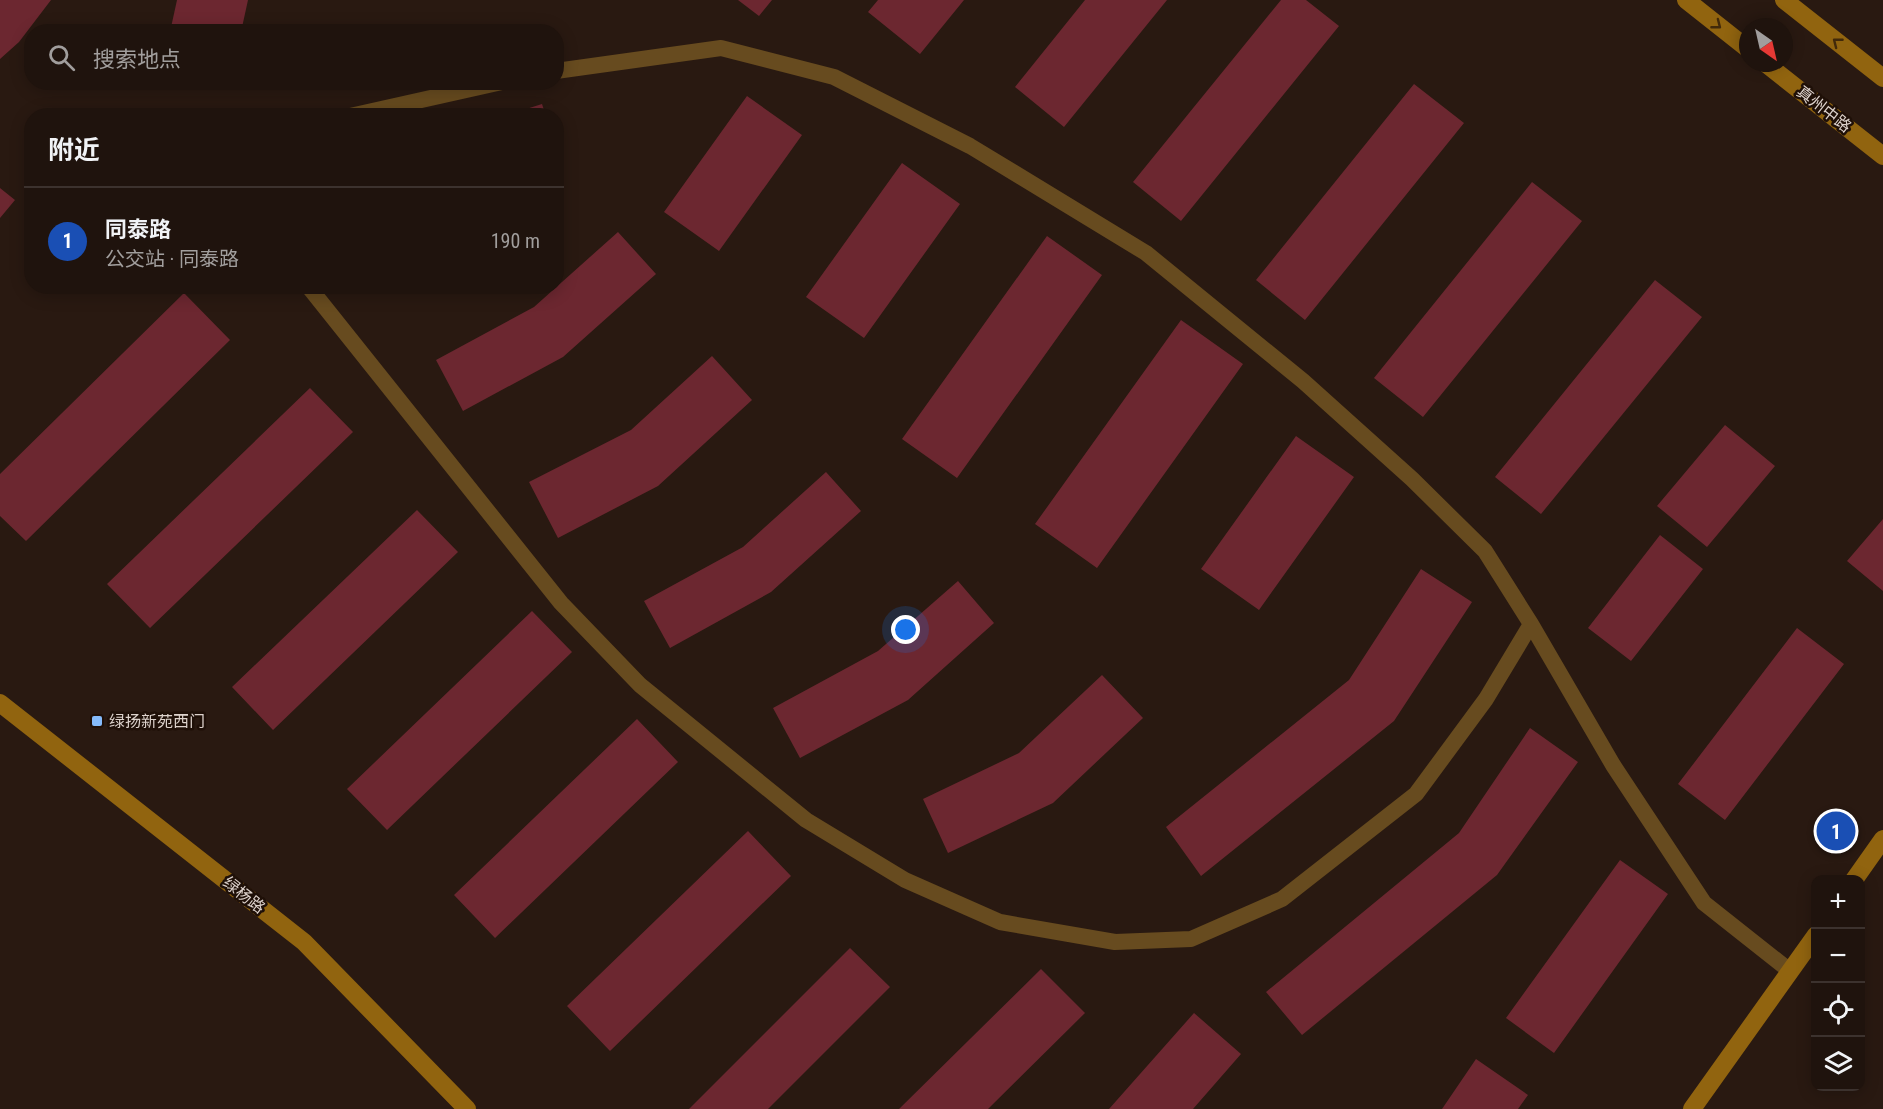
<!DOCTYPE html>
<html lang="zh">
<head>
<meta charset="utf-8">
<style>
	body { margin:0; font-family:"Roboto Condensed","Noto Sans SC",sans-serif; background:#271c16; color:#f1f3f6 }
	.controls { position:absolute; right:18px; bottom:18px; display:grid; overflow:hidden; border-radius:12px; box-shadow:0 3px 15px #0003 }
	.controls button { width:54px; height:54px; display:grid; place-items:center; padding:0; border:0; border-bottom:2px solid #3c322e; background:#1f130d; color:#f1f3f6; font:30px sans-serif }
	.compass { position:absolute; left:1739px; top:18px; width:54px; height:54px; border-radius:50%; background:#1f130d; box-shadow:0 3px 15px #0003; rotate:146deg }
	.you { position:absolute; left:906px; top:630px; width:21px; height:21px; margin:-15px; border:4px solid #fff; border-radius:50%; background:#1a73e8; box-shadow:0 0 0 9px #1a73e833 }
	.badge { display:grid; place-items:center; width:39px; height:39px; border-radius:50%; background:#0f766e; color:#fff; font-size:20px; font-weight:700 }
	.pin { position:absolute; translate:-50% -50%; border:3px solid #fff; box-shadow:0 2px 6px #0006 }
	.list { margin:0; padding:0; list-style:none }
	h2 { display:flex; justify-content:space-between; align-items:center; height:78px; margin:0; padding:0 24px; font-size:26px }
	h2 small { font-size:20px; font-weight:400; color:#a19e9d }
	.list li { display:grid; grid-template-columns:39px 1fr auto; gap:18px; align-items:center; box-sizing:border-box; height:108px; padding:0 24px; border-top:2px solid #3c322e }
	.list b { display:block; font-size:22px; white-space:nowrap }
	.list p { margin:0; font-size:20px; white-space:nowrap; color:#a19e9d }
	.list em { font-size:20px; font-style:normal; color:#a19e9d }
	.icon { flex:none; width:33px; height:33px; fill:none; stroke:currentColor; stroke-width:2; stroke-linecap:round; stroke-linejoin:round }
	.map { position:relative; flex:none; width:1883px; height:1109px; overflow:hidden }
	.search { position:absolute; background:#1f130d; box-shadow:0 3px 15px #0003; left:24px; top:24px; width:540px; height:66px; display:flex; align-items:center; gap:15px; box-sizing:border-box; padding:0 21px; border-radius:24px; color:#a19e9d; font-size:22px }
	.panel { position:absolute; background:#1f130d; box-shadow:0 3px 15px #0003; left:24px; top:108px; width:540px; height:186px; border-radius:24px }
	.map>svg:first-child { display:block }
</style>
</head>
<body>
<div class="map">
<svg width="1883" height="1109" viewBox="0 0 1883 1109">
	<rect width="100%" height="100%" fill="#291911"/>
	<path fill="#6c2730" d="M 0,0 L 51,0 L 19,42 L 0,59 Z
		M 177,0 L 248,0 L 241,32 L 170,32 Z
		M 738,0 L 772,0 L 759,16 Z
		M 878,0 L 964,0 L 920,54 L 868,12 Z
		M 1085,0 L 1167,0 L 1064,127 L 1015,87 Z
		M 1281,0 L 1306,0 L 1339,26 L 1181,221 L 1133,182 Z
		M 1414,84 L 1464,123 L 1305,320 L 1256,280 Z
		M 747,96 L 802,135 L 719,251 L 664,212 Z
		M 542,104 L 546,116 L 507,116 L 507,115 Z
		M 902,163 L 960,204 L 864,338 L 806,297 Z
		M 1532,182 L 1582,221 L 1423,417 L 1374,378 Z
		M 0,188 L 15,200 L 0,218 Z
		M 618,232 L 656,274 L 563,357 L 463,411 L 436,360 L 534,307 Z
		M 1047,236 L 1102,275 L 957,478 L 902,439 Z
		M 1655,280 L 1702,317 L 1541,514 L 1495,477 Z
		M 184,293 L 230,340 L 26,541 L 0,516 L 0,474 Z
		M 1181,320 L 1243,364 L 1097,568 L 1035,524 Z
		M 712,356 L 752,400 L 658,486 L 558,538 L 529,482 L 631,430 Z
		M 310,388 L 353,432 L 150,628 L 107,584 Z
		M 1725,425 L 1775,466 L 1707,547 L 1657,506 Z
		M 1296,436 L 1354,477 L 1259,610 L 1201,569 Z
		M 826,472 L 861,511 L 771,592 L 670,648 L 644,601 L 743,547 Z
		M 417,510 L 458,552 L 273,730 L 232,687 Z
		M 1883,519 L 1883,591 L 1847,561 Z
		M 1660,535 L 1703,569 L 1631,661 L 1588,628 Z
		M 1421,569 L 1472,602 L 1394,721 L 1201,876 L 1166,827 L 1349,680 Z
		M 958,581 L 994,623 L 908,700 L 800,758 L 773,708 L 878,651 Z
		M 532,611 L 572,652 L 387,830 L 347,789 Z
		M 1797,628 L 1844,664 L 1725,820 L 1678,784 Z
		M 1102,675 L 1143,718 L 1053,803 L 948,853 L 923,799 L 1019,753 Z
		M 637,719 L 678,762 L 495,938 L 454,895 Z
		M 1530,728 L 1578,762 L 1497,875 L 1302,1035 L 1266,992 L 1459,833 Z
		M 748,831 L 791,876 L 610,1051 L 567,1006 Z
		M 1620,860 L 1668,894 L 1554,1053 L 1506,1018 Z
		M 850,948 L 890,987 L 768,1109 L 689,1109 Z
		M 1041,969 L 1085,1013 L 988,1109 L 899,1109 Z
		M 1194,1013 L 1241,1054 L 1193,1109 L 1109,1109 Z
		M 1476,1059 L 1528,1095 L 1518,1109 L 1442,1109 Z"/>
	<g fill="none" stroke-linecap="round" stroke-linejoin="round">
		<path stroke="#674b1f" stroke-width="16" d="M 556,71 L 721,48 L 834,77 L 970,146 L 1146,253 L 1303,381 L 1412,479 L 1485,551 L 1531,624 L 1613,765 L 1704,903 L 1790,971
			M 350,116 L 502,82
			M 308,286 L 561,603 L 640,685 L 806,820 L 905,880 L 1000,922 L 1115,942 L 1191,939 L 1282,899 L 1416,794 L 1486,699 L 1531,624"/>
		<path stroke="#91640f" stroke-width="18" d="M 1686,0 L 1748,49
			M 1784,0 L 1883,78
			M 1765,63 L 1883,156
			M 0,703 L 304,942 L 467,1109
			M 1854,880 L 1883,839
			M 1692,1109 L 1816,935"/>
	</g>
	<defs><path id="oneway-chevron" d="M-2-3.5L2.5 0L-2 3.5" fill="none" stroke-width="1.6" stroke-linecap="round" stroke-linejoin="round" transform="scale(1.5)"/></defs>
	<g stroke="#41290a">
		<use href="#oneway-chevron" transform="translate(1717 25) rotate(38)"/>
		<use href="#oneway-chevron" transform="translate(1837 42) rotate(-142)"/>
	</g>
	<rect fill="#85bbfb" stroke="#1f1008" stroke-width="2" x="91" y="715" width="12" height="12" rx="3"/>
	<g text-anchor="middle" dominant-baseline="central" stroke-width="5" stroke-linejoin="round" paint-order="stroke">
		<g font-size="16" fill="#ddd2cc" stroke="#1f1008">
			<text transform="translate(1824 109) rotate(38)">真州中路</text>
			<text transform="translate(244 895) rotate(38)">绿杨路</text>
		</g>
		<g font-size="16" fill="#ddd2cc" stroke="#1f1008" text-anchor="start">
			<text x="109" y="721">绿扬新苑西门</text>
		</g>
	</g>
</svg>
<div class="controls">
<button>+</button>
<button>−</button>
<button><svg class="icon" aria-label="locate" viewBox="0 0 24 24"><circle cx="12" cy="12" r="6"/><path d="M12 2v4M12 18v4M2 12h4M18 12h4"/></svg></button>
<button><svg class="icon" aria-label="layers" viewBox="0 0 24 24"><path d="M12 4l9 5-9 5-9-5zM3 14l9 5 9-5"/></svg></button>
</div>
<svg class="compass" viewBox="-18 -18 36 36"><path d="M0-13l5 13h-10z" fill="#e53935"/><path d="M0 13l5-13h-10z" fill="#a19e9d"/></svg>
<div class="you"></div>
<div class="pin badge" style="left:1836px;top:831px;background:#1a4fb4">1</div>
<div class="search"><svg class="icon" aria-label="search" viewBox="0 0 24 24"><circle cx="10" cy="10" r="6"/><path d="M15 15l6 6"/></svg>搜索地点</div>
<section class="panel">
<h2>附近<small></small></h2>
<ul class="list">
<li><span class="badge" style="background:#1a4fb4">1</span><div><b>同泰路</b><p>公交站 · 同泰路</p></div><em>190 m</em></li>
</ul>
</section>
</div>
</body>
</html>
